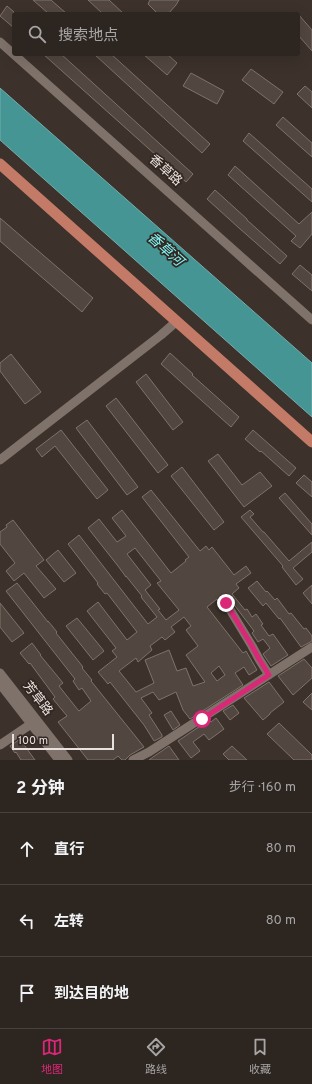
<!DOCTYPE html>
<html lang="zh">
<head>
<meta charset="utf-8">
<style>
	body { margin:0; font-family:Overpass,"Noto Sans SC",sans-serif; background:#39312d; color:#f1f3f6 }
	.scale { position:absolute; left:12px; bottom:10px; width:102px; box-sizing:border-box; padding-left:4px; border:2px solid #e9e1de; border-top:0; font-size:11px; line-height:14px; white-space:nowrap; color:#e9e1de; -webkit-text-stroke:3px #322721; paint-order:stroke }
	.stop { position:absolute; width:12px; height:12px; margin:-9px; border:3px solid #db2777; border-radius:50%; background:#fff }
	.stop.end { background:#db2777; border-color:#fff; box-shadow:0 1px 4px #0008 }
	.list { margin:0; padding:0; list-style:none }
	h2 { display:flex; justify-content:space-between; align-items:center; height:52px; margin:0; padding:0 16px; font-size:17px }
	h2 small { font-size:13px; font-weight:400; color:#a7a5a5 }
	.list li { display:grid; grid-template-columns:26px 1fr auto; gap:12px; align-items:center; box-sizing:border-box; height:72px; padding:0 16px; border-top:1px solid #48423e }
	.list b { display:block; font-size:15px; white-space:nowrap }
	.list em { font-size:13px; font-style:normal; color:#a7a5a5 }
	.icon { flex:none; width:22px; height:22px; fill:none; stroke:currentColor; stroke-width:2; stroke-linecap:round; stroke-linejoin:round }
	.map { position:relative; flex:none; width:312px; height:760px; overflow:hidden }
	.search { position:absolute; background:#2d2520; box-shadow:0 4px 16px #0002; left:12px; right:12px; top:12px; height:44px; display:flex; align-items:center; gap:10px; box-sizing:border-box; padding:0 14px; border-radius:4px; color:#a7a5a5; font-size:15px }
	.sheet { height:268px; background:#2d2520 }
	nav { display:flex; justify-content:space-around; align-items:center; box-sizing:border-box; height:56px; border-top:1px solid #48423e; background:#2d2520; font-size:11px; color:#a7a5a5 }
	nav a { display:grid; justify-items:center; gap:2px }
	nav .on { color:#db2777 }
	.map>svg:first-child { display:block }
</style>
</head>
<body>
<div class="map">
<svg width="312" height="760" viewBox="0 0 312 760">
	<rect width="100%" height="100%" fill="#3c312b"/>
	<path fill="#469595" stroke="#77acab" d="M 0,88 L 312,363 L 312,417 L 0,140 Z"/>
	<path fill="#524740" stroke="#7f726b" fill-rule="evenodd" d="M 33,0 L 51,0 L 67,14 L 49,14 Z
		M 88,0 L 109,0 L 124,14 L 103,14 Z
		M 150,0 L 179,0 L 176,5 L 168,14 L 158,14 L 148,4 Z
		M 7,6 L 14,12 L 14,28 L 0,16 Z
		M 298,14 L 312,30 L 312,51 L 298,35 Z
		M 43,54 L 61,54 L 193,174 L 186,182 Z
		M 94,54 L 111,54 L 210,144 L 202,153 Z
		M 143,54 L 167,54 L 177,63 L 167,75 Z
		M 251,69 L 283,92 L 274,104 L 242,80 Z
		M 191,73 L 224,91 L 217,104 L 183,86 Z
		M 305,86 L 312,92 L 312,108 L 297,94 Z
		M 283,117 L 312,143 L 312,157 L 276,125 Z
		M 249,133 L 312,189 L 312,202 L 243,141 Z
		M 235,166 L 299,224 L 312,212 L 312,234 L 300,248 L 291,241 L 296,236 L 228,175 Z
		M 215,190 L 247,219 L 247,220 L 287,256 L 280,264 L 239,228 L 207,199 Z
		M 0,218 L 93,298 L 82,312 L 0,241 Z
		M 300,265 L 312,275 L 312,291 L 292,274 Z
		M 170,353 L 193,374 L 192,375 L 239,417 L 231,427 L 161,364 Z
		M 11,354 L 41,392 L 25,404 L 0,371 L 0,363 Z
		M 146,374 L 183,422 L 173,430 L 136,382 Z
		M 116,398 L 168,465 L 158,473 L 106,406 Z
		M 87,420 L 138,487 L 127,495 L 76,428 Z
		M 61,430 L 108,490 L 97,499 L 55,446 L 42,457 L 36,449 Z
		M 253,430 L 296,468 L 289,476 L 261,451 L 260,452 L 245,439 Z
		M 218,454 L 242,485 L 260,472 L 272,486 L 244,507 L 208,461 Z
		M 182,467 L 224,522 L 214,530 L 171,476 Z
		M 304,475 L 312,482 L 312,497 L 296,483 Z
		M 151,490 L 200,551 L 206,546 L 209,550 L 212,547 L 234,575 L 246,566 L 251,573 L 236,584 L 239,588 L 232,594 L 245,610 L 247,609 L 252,617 L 256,614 L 263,624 L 261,625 L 269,636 L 273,634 L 288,655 L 271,666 L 263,654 L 270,648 L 263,639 L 258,642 L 252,633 L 254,631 L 229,598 L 227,597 L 223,598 L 219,603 L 217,599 L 207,607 L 243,653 L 246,651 L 257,670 L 249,675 L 244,667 L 235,673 L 243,685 L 190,719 L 183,710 L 176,692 L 159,700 L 153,692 L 141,698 L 152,713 L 149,715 L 162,735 L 162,737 L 154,741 L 144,725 L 110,682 L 108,684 L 98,672 L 117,657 L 112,651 L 116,648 L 87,611 L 98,602 L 127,640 L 137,632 L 107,593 L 105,594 L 97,584 L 98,583 L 68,544 L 79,535 L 148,624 L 157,617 L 141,597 L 142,596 L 126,576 L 126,577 L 118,566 L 88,528 L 99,519 L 117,542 L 126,536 L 112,518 L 122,510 L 171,573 L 186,561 L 185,560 L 189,557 L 142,497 ZM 135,548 L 161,581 L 157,583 L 179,610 L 166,620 L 158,610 L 160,609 L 145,590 L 151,585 L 127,554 ZM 184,617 L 191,626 L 186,630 L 198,646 L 186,655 L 205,682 L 193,686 L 186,668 L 177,671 L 169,650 L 145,660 L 154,683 L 136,692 L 119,671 L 136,658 L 138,662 L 152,650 L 150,646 L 162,637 L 165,640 L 175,632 L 171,627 ZM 219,666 L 225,675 L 217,681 L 211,673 Z
		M 285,493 L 312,524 L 312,535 L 279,498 Z
		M 250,510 L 254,514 L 250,517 L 263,532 L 264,532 L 289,561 L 312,542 L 312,552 L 293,568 L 303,579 L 296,585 L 282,567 L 283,566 L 241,517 Z
		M 13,520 L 44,560 L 36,566 L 56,589 L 44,598 L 24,573 L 14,581 L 6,571 L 15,563 L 0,544 L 0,532 L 7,527 L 6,525 Z
		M 58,550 L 76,573 L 64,582 L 46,560 Z
		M 257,581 L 266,592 L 267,591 L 275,600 L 277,598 L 289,614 L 291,613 L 304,629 L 306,628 L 312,636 L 312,641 L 301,647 L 280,618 L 279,619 L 266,603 L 263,606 L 248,588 Z
		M 17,583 L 48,622 L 48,621 L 57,632 L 56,633 L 83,667 L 82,668 L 92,680 L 91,681 L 144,747 L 130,755 L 125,760 L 122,760 L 118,756 L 113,760 L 88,760 L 58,722 L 67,716 L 53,699 L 55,697 L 30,663 L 29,664 L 20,653 L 32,643 L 41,655 L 40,655 L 63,683 L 59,686 L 78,710 L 79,711 L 91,701 L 82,688 L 79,690 L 73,681 L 75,679 L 6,591 Z
		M 312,585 L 312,604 L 303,593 Z
		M 0,603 L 24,633 L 12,642 L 0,627 Z
		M 77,618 L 104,651 L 93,660 L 66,626 Z
		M 304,659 L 312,668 L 312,678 L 293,695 L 278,676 Z
		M 269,682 L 284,702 L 270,713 L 270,714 L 263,720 L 244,698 Z
		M 312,693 L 312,710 L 303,702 Z
		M 233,705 L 239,713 L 230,720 L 223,711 Z
		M 171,711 L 180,725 L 173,730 L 164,715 Z
		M 216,718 L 224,729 L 209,740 L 204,734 L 193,742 L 200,751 L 191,758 L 178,741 L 209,720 L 211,722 Z
		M 279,723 L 312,755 L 312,760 L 294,760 L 267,734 Z
		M 20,739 L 27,749 L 35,760 L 21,760 L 16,752 L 15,753 L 10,746 Z
		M 169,746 L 179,760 L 149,760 L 153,757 Z
		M 232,746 L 247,760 L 229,760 L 223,754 Z"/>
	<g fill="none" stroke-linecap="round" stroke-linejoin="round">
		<path stroke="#7f726b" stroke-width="9" d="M 0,42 L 312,320
			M 0,460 L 161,335 L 177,321
			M 226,603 L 252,646 L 259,659 L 269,675
			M 0,673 L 68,760
			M 0,684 L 59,760
			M 0,745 L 31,724
			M 133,760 L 149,752 L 312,647"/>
		<path stroke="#c37b68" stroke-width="11" d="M 0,164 L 312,442"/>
	</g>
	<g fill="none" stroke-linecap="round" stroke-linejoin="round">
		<path stroke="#db2777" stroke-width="5" d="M 202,719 L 269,675 L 259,659 L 252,646 L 226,603"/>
	</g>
	<g text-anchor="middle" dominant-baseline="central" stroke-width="3.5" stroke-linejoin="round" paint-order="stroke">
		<g font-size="13" fill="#e9e1de" stroke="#322721">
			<text transform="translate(165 171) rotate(42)">香草路</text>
			<text transform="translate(37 699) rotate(52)">芳草路</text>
		</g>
		<g font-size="14" font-style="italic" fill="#83f9fa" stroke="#322721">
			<text transform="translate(165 250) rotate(42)">香草河</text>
		</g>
	</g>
</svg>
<div class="scale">100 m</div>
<div class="stop" style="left:202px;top:719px"></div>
<div class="stop end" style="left:226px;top:603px"></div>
<div class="search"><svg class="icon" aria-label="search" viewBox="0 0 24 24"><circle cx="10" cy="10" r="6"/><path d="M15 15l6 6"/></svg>搜索地点</div>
</div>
<section class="sheet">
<h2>2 分钟<small>步行 · 160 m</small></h2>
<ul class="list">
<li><svg class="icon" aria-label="ahead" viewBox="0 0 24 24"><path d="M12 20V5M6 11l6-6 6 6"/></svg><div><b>直行</b></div><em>80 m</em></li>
<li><svg class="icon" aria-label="left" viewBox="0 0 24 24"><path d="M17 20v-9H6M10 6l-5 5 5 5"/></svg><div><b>左转</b></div><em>80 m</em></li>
<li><svg class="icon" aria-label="arrive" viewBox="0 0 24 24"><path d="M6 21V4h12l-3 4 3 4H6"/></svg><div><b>到达目的地</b></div></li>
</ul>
</section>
<nav>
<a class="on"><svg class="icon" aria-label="map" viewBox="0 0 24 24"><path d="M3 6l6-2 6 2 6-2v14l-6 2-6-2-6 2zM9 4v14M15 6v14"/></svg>地图</a>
<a><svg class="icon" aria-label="directions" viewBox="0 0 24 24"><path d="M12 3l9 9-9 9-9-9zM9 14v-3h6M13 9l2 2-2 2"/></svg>路线</a>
<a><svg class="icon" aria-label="saved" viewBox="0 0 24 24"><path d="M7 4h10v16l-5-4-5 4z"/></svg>收藏</a>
</nav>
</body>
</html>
